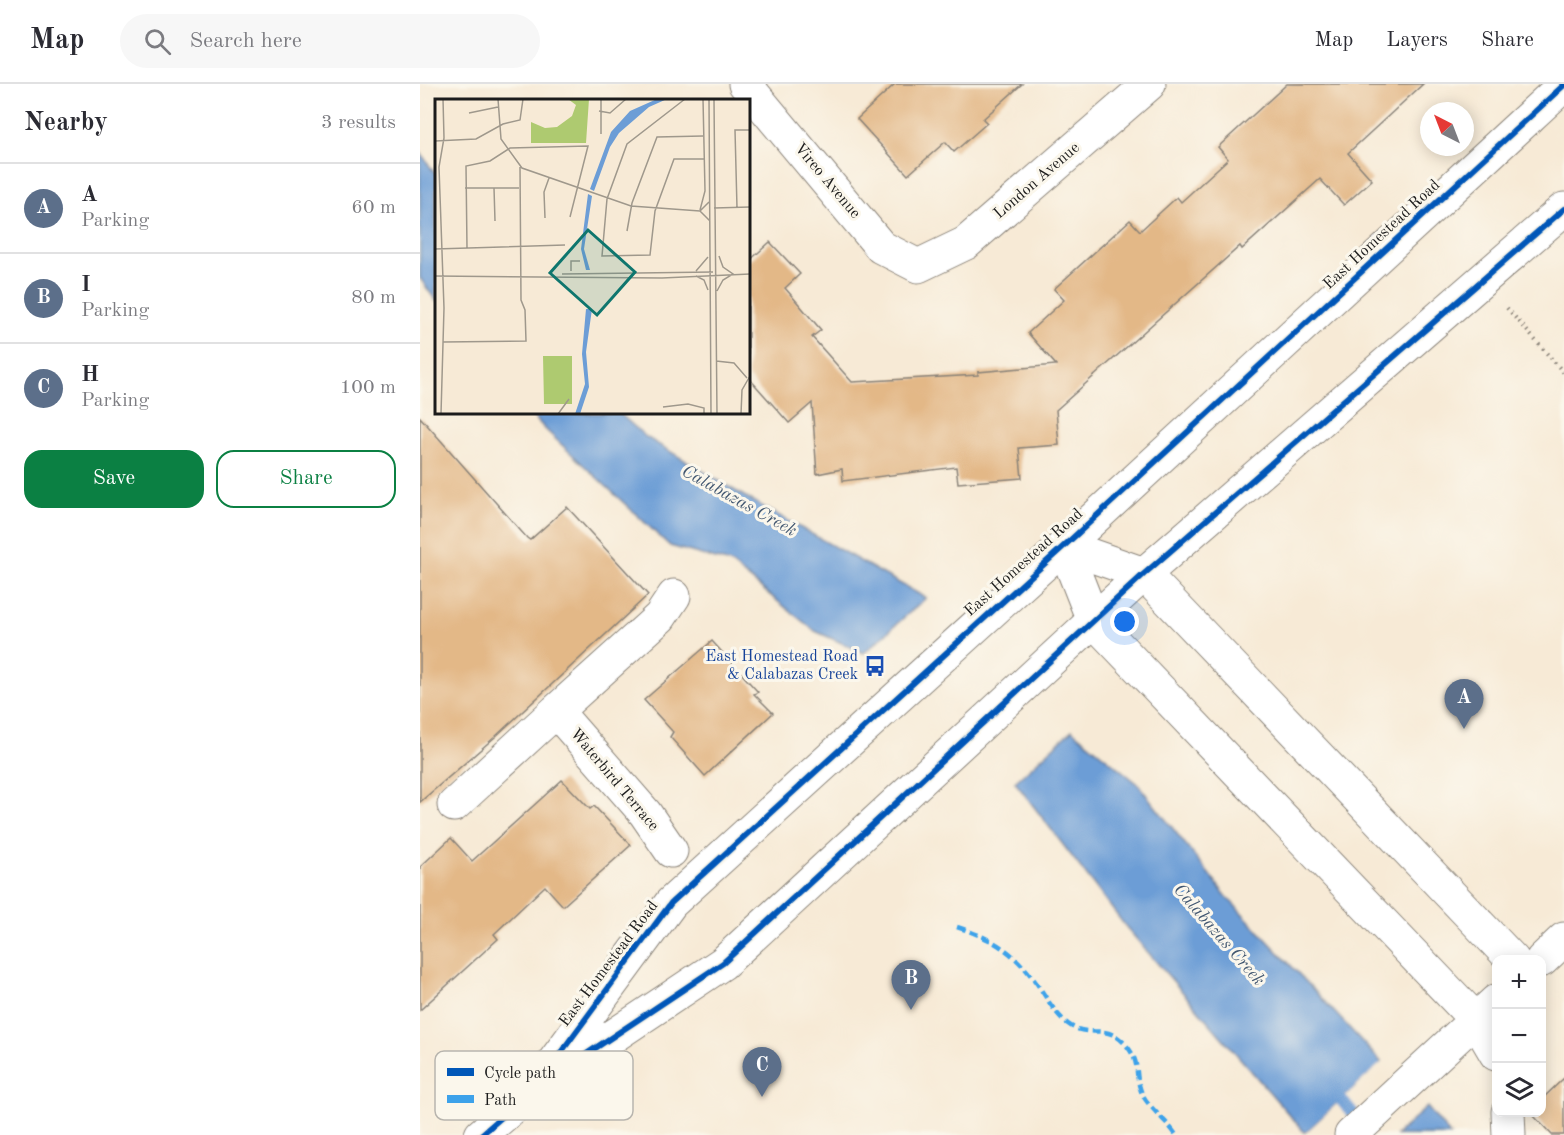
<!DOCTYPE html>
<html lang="en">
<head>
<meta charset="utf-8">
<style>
	body { margin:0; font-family:"Old Standard TT",serif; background:#f7f7f7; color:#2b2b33 }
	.controls { position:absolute; right:18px; bottom:18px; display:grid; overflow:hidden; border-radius:12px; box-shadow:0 3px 15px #0003 }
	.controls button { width:54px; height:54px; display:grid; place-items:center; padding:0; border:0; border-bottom:2px solid #e1e1e2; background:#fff; color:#2b2b33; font:30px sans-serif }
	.compass { position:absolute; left:1000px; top:18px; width:54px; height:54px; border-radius:50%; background:#fff; box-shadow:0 3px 15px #0003; rotate:318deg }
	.you { position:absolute; left:705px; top:538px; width:21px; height:21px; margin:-15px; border:4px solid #fff; border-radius:50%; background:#1a73e8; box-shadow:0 0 0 9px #1a73e833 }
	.badge { display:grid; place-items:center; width:39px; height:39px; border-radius:50%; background:#0b8043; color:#fff; font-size:20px; font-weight:700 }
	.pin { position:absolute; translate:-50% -50px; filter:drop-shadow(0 2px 3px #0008) }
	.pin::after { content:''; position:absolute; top:32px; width:21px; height:18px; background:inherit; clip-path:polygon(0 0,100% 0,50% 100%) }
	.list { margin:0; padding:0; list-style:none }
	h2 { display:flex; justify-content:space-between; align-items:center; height:78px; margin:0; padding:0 24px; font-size:26px }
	h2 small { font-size:20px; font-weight:400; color:#7c7c81 }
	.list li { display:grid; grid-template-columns:39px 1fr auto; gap:18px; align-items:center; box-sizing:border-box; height:90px; padding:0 24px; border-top:2px solid #e1e1e2 }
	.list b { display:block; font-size:22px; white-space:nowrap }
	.list p { margin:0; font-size:20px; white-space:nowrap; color:#7c7c81 }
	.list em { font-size:20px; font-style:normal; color:#7c7c81 }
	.actions { display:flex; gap:12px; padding:18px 24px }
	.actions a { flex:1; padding:14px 0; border:2px solid #0b8043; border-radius:18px; text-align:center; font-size:21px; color:#0b8043 }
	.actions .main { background:#0b8043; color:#fff }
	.icon { flex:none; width:33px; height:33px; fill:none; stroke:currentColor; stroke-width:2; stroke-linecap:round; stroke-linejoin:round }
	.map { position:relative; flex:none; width:1144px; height:1051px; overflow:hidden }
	header { display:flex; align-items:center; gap:36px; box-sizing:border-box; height:84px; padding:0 30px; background:#fff; border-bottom:2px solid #e1e1e2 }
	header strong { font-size:28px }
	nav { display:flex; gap:33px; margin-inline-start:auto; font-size:21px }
	.search { width:420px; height:54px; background:#f7f7f7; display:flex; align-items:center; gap:15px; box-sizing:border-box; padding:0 21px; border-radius:33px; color:#7c7c81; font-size:22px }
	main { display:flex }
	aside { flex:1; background:#fff }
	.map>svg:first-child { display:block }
</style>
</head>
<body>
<header>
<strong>Map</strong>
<div class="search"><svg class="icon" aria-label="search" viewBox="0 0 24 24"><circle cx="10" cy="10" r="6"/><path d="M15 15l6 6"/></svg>Search here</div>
<nav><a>Map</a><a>Layers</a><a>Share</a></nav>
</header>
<main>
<aside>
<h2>Nearby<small>3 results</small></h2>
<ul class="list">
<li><span class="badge" style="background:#5c6f8a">A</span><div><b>A</b><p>Parking</p></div><em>60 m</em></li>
<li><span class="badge" style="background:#5c6f8a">B</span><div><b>I</b><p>Parking</p></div><em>80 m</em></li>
<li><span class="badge" style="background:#5c6f8a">C</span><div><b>H</b><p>Parking</p></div><em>100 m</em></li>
</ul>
<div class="actions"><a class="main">Save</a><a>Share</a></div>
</aside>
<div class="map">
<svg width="1144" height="1051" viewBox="0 0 1144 1051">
	<rect width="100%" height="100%" fill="#fbf7ec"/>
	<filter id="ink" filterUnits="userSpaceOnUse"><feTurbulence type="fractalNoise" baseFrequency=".0167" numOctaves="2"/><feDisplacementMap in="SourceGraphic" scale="12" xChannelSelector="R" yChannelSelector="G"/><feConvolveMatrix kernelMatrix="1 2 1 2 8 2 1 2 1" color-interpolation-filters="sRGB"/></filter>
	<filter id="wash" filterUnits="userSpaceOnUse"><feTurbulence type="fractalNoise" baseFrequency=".008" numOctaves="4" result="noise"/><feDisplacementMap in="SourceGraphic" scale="24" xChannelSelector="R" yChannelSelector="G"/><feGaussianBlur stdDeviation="1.35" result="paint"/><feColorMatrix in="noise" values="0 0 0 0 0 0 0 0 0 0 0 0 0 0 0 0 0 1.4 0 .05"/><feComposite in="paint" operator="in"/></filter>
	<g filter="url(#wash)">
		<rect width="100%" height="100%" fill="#f7ead6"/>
		<path fill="#6c9dd6" stroke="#445c79" stroke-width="1.5" d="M 0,68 L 16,91 L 16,217 L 0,194 Z
			M 110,329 L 199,329 L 226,353 L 324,412 L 506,514 L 444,569 L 395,547 L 310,479 L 250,462 L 127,347 Z
			M 652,646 L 717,699 L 807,813 L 962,979 L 885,1049 L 706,843 L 595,698 Z
			M 1007,1023 L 1030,1051 L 976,1051 Z"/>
		<path fill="#f7ead6" d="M 963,977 L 964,982 L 888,1051 L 883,1051 Z"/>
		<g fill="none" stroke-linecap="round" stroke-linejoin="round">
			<path stroke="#6c9dd6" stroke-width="12" d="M 911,1004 L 941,1039"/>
		</g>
		<g id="blocks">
			<path fill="#e3b887" d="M 475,0 L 602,0 L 563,35 L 567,39 L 534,68 L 525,58 L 488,91 L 437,35 Z
				M 867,0 L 1003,0 L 928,69 L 952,96 L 924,121 L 900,95 L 822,165 L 820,162 L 636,326 L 639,361 L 599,364 L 602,394 L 538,399 L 536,383 L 423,397 L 422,385 L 397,390 L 392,319 L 369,339 L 328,293 L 328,178 L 350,158 L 380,190 L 365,204 L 401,246 L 392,253 L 432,298 L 558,291 L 558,288 L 636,281 L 608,249 L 644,216 L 634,205 L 710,136 L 720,147 L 757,113 L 761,118 L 808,75 L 798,63 Z
				M 0,333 L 107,454 L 110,456 L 147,423 L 228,511 L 75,653 L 0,718 Z
				M 292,557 L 338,608 L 334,610 L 353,629 L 285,692 L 250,653 L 253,648 L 224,616 Z
				M 142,696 L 170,725 L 174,722 L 211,761 L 143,822 L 125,802 L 74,850 L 78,855 L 0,926 L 0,783 L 31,754 L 52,777 Z
				M 1144,994 L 1144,1051 L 1132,1051 L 1111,1029 L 1122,1029 L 1122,1015 Z"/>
		</g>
	</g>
	<g filter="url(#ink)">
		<use href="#blocks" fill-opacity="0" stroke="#8a8379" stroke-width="1.5"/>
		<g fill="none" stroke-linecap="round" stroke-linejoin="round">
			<defs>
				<path id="minor" d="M 325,0 L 461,163 L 498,182 L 546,159 L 729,0
					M 644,462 L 673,536 L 1056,936 L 1076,970
					M 644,462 L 724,490 L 1093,876
					M 34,721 L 136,627
					M 251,767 L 225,729 L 136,627 L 228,544 L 240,533 L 254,512
					M 1122,876 L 1144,855
					M 1088,1028 L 1089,1051
					M 931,1051 L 1076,917"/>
				<path id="major" d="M 114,1005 L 251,819 L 644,462 L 1144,1
					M 61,1051 L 114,1005 L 303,879 L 724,490 L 1144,125"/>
			</defs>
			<use href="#minor" stroke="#8a8379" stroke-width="35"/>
			<use href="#major" stroke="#8a8379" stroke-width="35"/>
			<path stroke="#8a8379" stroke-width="4" stroke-dasharray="1.5 4.5" stroke-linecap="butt" d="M 1087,224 L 1144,289"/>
			<use href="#minor" stroke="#fff" stroke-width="33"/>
			<use href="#major" stroke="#fff" stroke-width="33"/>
			<path stroke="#3da2ea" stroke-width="4.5" stroke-dasharray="9 4.5" stroke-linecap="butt" d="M 537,843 C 573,855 592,866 615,897 C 626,912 633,928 648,940 C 669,956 685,937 706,961 C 721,979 714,986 720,1004 C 725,1022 746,1035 756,1051"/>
			<defs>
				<path id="cycleway" d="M 114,1005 L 251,819 L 644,462 L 1144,1
					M 61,1051 L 114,1005 L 303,879 L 724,490 L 1144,125"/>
			</defs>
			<use href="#cycleway" stroke="#fbf7ec" stroke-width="10"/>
			<use href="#cycleway" stroke="#0057b8" stroke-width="6"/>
		</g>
	</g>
	<defs>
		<symbol id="bus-bare" viewBox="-9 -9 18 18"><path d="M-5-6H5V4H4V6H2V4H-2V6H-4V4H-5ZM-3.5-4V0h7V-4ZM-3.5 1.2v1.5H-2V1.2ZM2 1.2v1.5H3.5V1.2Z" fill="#1a4fb4" stroke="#fbf7ec" stroke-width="2.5" paint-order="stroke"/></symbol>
	</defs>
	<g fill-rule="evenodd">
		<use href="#bus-bare" x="440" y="567" width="30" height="30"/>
	</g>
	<g text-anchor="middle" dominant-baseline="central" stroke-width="6" stroke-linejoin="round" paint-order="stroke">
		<g font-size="16" fill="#1c1c1c" stroke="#fbf7ec">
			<text transform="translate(407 97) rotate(50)">Vireo Avenue</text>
			<text transform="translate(617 97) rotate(-41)">London Avenue</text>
			<text transform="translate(962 151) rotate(-43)">East Homestead Road</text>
			<text transform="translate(604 479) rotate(-42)">East Homestead Road</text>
			<text transform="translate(194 696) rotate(50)">Waterbird Terrace</text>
			<text transform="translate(189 880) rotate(-53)">East Homestead Road</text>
		</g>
		<g font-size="16" fill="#164399" stroke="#fbf7ec" text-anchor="end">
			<text x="438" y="573">East Homestead Road<tspan x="438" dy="18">&amp; Calabazas Creek</tspan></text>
		</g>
		<g font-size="18" font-style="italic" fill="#405670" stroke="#fbf7ec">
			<text transform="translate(319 417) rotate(29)">Calabazas Creek</text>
			<text transform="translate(799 851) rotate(49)">Calabazas Creek</text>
		</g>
	</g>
	<g transform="translate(15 15)">
		<rect width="315" height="315" fill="#f7ead6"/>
		<path d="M 133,0 L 154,0 L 151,44 L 96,44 L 96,23 L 110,29 L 122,28 L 137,17 L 141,6 ZM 108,257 L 137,257 L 137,305 L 109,305 Z" fill="#aeca70"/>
		<path d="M 222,0 L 232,0 L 214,8 L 184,34 L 175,48 L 159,92 L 155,90 L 176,33 L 195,12 ZM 153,95 L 157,97 L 149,150 L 155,171 L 151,171 L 146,150 ZM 151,210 L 157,210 L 151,253 L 154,288 L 145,315 L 140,315 L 150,285 L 147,255 Z" fill="#6c9dd6"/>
		<path fill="none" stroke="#9f988c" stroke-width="1.5" d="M 63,0 L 66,40 L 87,69 L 196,107 L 265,112M 250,0 L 192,45 L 172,100 L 167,157 L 215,156 L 220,112 L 239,60 L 269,60M 274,0 L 276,315M 279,1 L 282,315M 164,12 L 175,14 L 191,0M 34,14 L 63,8M 166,35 L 166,0M 0,42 L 41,40 L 68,25 L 85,21 L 88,0M 30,89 L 84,89M 59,89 L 60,122M 274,103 L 265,112 L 275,122M 279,109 L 315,108M 302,109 L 300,31 L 315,31M 265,111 L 270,92 L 268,0M 110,119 L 109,93 L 114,79M 192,132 L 197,104 L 222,38 L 268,37M 32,149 L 31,67 L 55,62 L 75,49 L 153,47 L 135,118M 0,150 L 130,146M 136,172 L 136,162 L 145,162M 261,172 L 273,158M 127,175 L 278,173M 0,177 L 227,179 L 315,175M 261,177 L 269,181 L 273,191M 282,192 L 288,181 L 298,175 L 288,168 L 284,157M 8,243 L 91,242 L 90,211 L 86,201 L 85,68M 281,262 L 299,264 L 312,279M 228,308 L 253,305 L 269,309 L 269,315M 6,315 L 9,209 L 4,68 L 9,39 L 8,0M 123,315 L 134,300M 306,315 L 307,291 L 315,277"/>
		<path fill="#0f766e" fill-opacity="0.15" stroke="#0f766e" stroke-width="3" d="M 153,131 L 200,173 L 162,216 L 115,174 Z"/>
		<rect width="315" height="315" fill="none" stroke="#1c1c1c" stroke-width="3"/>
	</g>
	<rect x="15" y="967" width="198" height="69" rx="9" fill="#fbf7ec" stroke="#b8b5ae" stroke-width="1.5"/>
	<rect x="27" y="984" width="27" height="8" fill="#0057b8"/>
	<rect x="27" y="1011" width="27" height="8" fill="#3da2ea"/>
	<g font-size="16" fill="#1c1c1c">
		<text x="64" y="994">Cycle path</text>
		<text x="64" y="1021">Path</text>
	</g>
</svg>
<div class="controls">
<button>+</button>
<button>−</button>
<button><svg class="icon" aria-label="layers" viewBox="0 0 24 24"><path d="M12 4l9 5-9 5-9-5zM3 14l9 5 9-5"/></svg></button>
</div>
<svg class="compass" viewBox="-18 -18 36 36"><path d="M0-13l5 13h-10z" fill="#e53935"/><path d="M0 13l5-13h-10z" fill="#7c7c81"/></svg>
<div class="you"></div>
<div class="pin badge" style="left:1044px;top:645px;background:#5c6f8a">A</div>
<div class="pin badge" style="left:491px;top:926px;background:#5c6f8a">B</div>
<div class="pin badge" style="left:342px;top:1013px;background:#5c6f8a">C</div>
</div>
</main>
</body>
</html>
